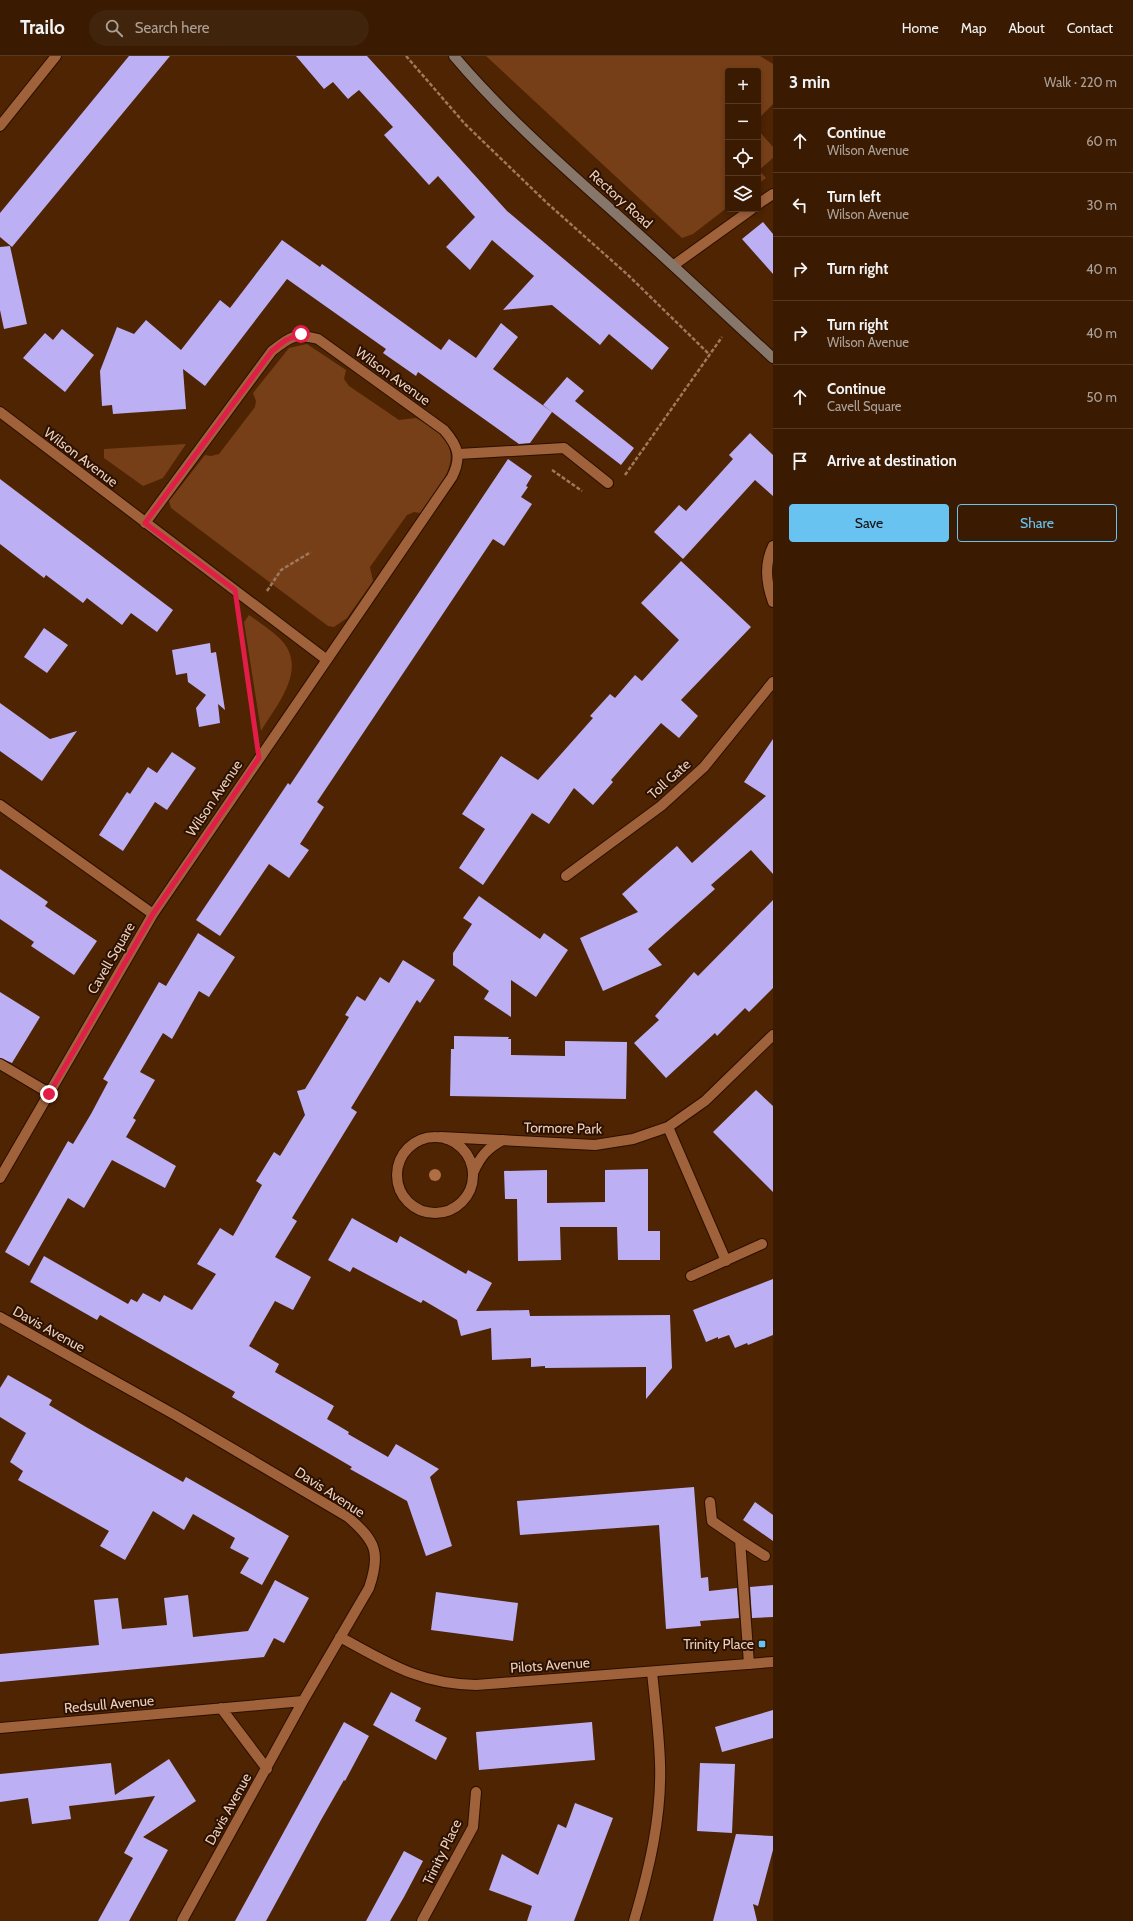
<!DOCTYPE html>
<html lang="en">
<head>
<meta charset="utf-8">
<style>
	body { margin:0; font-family:Cabin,sans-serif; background:#41240c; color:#f1f3f6 }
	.controls { position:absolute; right:12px; top:12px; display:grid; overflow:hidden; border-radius:4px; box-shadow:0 2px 6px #0003 }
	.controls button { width:36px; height:36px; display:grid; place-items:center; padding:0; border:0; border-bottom:1px solid #543924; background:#3a1b02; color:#f1f3f6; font:20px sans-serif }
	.stop { position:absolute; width:12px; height:12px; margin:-9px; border:3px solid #e11d48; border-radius:50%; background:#fff }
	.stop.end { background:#e11d48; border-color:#fff; box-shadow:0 1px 4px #0008 }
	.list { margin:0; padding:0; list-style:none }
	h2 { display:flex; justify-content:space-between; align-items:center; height:52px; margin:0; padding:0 16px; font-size:17px }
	h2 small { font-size:13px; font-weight:400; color:#aba199 }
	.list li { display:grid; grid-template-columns:26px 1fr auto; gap:12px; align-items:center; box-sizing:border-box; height:64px; padding:0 16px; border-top:1px solid #543924 }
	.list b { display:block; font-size:15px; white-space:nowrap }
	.list p { margin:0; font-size:13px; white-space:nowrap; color:#aba199 }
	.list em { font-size:13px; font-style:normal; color:#aba199 }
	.actions { display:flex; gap:8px; padding:12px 16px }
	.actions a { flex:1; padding:9px 0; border:1px solid #69c3f1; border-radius:4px; text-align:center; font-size:14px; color:#69c3f1 }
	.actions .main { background:#69c3f1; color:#111 }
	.icon { flex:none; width:22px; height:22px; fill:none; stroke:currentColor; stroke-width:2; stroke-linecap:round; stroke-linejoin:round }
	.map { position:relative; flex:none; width:773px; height:1865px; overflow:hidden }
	header { display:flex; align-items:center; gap:24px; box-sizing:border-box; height:56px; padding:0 20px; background:#3a1b02; border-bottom:1px solid #543924 }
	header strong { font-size:19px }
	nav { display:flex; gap:22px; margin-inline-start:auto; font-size:14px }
	.search { width:280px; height:36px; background:#41240c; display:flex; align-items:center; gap:10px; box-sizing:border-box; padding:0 14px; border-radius:22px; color:#aba199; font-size:15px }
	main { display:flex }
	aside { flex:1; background:#3a1b02 }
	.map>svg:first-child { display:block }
</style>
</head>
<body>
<header>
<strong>Trailo</strong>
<div class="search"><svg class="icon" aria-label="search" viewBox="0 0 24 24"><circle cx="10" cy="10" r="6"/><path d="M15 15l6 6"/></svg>Search here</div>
<nav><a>Home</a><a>Map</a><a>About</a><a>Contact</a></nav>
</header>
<main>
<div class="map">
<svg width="773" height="1865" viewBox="0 0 773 1865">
	<rect width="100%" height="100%" fill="#4e2403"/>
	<path fill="#763f18" d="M 486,0 L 760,0 L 773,8 L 773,48 L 758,63 L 758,15 L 728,15 L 728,151 L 693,178 L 682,182 Z
		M 758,74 L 773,91 L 773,102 L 759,114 L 766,122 L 758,128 Z
		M 307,288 L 346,314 L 344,323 L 349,330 L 399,364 L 416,362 C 423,366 431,370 437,375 C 469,402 437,432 420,457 L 414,456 L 407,459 L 370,511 L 373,525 L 347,562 L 334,571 L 328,570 L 171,452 L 169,445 L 205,399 L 211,400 L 219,398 L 255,351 L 256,345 L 253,337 L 289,292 Z
		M 186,388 L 163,422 L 143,430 L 104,402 L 104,393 Z
		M 249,559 C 260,567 274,576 283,586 C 307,615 276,650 261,675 L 244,566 Z"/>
	<path fill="#bcaff4" d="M 129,0 L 170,0 L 12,191 L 0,181 L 0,157 Z
		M 296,0 L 367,0 L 507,155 L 669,292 L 652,314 L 609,278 L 600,289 L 552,249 L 503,254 L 534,220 L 492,184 L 470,214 L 446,191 L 475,161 L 438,120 L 429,129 L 384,79 L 393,71 L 359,34 L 348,43 L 333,26 L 324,33 Z
		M 763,166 L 773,178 L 773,218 L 742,183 Z
		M 282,184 L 320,211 L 322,208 L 441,294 L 449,283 L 476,302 L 501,267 L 518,281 L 493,313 L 552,356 L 530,387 L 519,388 L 418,316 L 416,320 L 383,297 L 386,293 L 287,223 L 205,330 L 183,313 L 186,353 L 113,358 L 112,349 L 102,350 L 100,315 L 117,271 L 134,278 L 146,264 L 181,294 L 220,244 L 230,252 Z
		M 10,190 L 27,268 L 4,273 L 0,254 L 0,191 Z
		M 62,273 L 94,299 L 65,336 L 23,302 L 45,277 L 53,284 Z
		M 567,321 L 584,335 L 575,345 L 634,392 L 621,409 L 543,349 Z
		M 750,377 L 773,399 L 773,440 L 755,424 L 683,503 L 654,476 L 679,449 L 686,455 L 733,403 L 729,399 Z
		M 508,403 L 532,420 L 526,430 L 528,431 L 521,441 L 532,448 L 504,490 L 493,483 L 317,746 L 324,751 L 300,788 L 309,794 L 289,822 L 269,808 L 220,880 L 196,864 L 288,727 L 290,729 Z
		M 0,423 L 173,554 L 157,576 L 131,557 L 122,569 L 87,542 L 83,547 L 46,519 L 44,522 L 0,488 Z
		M 681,505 L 751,571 L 681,644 L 698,660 L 679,682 L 661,667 L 611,724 L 613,726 L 593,749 L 574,732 L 549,768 L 532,757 L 483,829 L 459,812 L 485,773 L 462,758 L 501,700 L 538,724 L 593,662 L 590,660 L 610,638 L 615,642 L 635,619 L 642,625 L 679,584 L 641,547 Z
		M 44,572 L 68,589 L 47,617 L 24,601 Z
		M 210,587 L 211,597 L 216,596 L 225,654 L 218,648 L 220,667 L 199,671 L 196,652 L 206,639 L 188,626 L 187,617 L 176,619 L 172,594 Z
		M 0,647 L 50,683 L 77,675 L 42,725 L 0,695 Z
		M 773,683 L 773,818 L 751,794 L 711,829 L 715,833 L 648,893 L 662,909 L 603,935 L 580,882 L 638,856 L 622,838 L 677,790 L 692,807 L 766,740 L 744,726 Z
		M 172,696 L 196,712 L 167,754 L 155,746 L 123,795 L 99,779 L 125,739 L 127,736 L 130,738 L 148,711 L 157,717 Z
		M 0,813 L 48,846 L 45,850 L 97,885 L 74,919 L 31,890 L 34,886 L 0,863 Z
		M 479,840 L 540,883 L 544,877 L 568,894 L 536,941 L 511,924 L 511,961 L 484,943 L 489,935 L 453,909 L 453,897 L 472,868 L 463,862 Z
		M 773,844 L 773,932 L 749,956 L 745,952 L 717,980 L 715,977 L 666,1022 L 634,987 L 659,964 L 655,960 L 694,916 L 698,920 Z
		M 198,877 L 235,901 L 209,941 L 199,935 L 172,983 L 163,977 L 140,1016 L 155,1024 L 133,1062 L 136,1064 L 126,1081 L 176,1110 L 165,1132 L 112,1104 L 84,1152 L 68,1142 L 29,1210 L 5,1196 L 68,1085 L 73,1088 L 91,1058 L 108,1026 L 103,1023 L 159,926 L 166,930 Z
		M 403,904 L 435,924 L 420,947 L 417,944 L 351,1052 L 357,1056 L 292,1162 L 297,1165 L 275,1201 L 311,1221 L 293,1254 L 275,1245 L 249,1290 L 279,1308 L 275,1316 L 334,1350 L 327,1363 L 349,1376 L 348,1378 L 388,1401 L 396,1388 L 439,1413 L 430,1421 L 452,1490 L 426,1500 L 407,1445 L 350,1413 L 352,1411 L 232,1341 L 235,1336 L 100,1259 L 97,1264 L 30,1226 L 44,1200 L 128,1248 L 131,1243 L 137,1246 L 143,1237 L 160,1246 L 164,1239 L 192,1254 L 216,1218 L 197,1208 L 220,1172 L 233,1180 L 262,1129 L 256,1125 L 274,1096 L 280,1100 L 305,1059 L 297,1035 L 305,1033 L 349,961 L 345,959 L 357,940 L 365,945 L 380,921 L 389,927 Z
		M 0,936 L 40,961 L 12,1007 L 0,1002 Z
		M 454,980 L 509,981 L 508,983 L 511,983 L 511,999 L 565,1000 L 565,985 L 627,986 L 626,1043 L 450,1040 L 451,993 L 454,993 Z
		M 756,1034 L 773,1050 L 773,1136 L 713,1076 Z
		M 648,1113 L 648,1175 L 660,1175 L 660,1204 L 618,1204 L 617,1171 L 560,1171 L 561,1204 L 518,1205 L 517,1143 L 505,1143 L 504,1115 L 547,1114 L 547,1147 L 605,1146 L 605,1114 Z
		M 352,1162 L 397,1187 L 400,1180 L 466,1218 L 468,1214 L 492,1227 L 476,1255 L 529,1254 L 530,1260 L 670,1259 L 672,1312 L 646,1343 L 646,1311 L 545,1312 L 545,1310 L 531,1311 L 531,1302 L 492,1304 L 491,1272 L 461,1280 L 457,1264 L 423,1244 L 421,1247 L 353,1211 L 350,1216 L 328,1204 Z
		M 773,1223 L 773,1279 L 748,1289 L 747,1287 L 735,1292 L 729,1279 L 718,1283 L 718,1281 L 706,1286 L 693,1254 Z
		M 8,1319 L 52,1344 L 49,1349 L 86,1371 L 183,1426 L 186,1421 L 289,1480 L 262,1529 L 240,1517 L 249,1502 L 230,1492 L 235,1482 L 193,1458 L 184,1474 L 153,1455 L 125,1504 L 100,1490 L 109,1475 L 18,1424 L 23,1415 L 10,1406 L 26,1377 L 0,1361 L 0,1332 Z
		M 694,1431 L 701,1522 L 708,1521 L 709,1535 L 737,1532 L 739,1562 L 700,1565 L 701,1570 L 666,1573 L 659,1469 L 520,1479 L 517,1445 Z
		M 755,1446 L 773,1459 L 773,1485 L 743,1464 Z
		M 275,1524 L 309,1542 L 284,1587 L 274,1582 L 264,1601 L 0,1626 L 0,1598 L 99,1589 L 94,1544 L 118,1542 L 122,1573 L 167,1569 L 164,1542 L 188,1539 L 193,1581 L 248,1575 Z
		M 773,1529 L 773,1561 L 752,1562 L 750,1531 Z
		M 436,1536 L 518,1547 L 513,1585 L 431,1574 Z
		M 391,1636 L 421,1652 L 415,1665 L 447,1682 L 436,1704 L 373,1669 Z
		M 773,1654 L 773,1682 L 722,1696 L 715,1671 Z
		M 344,1666 L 369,1680 L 345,1725 L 344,1724 L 321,1764 L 266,1865 L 235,1865 Z
		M 592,1666 L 595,1704 L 479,1714 L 476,1676 Z
		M 169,1703 L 196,1745 L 143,1781 L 168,1794 L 129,1865 L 98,1865 L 133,1802 L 124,1797 L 155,1740 L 69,1750 L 71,1763 L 32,1768 L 28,1742 L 0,1746 L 0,1718 L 111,1707 L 115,1739 Z
		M 700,1707 L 735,1708 L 732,1777 L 697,1775 Z
		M 575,1747 L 613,1762 L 574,1865 L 527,1865 L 532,1850 L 489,1834 L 502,1798 L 538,1819 L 558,1768 L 566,1772 Z
		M 736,1778 L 773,1780 L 773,1794 L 758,1850 L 753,1848 L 757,1865 L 713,1865 Z
		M 404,1795 L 423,1805 L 404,1841 L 390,1865 L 366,1865 Z"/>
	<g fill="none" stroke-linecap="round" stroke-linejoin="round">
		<defs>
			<path id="lane" d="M 758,148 L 773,138
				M 674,209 L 752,153
				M 458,398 L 564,392 L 608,427
				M 0,1008 L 49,1037
				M 710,1446 L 712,1465 L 740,1484 L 749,1608
				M 740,1484 L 765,1500"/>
			<path id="street" d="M 0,70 L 56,0
				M 0,356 L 327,604
				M 773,490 C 764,508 766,527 773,546
				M 0,749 L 153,858
				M 566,820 L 661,750 L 704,711 L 773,626
				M 668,1071 L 726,1205
				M 441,1081 L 595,1089 L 633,1083 L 668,1071 L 705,1045 L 773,979
				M397 1119a38 38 0 1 1 76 0a38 38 0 1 1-76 0Z
				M 473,1117 C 480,1101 487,1092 503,1084
				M 0,1122 L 153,858 L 452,421 C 462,401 458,390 444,374 L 318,283 C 295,277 291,280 272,295 L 145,467
				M 691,1220 L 762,1188
				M 0,1261 L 177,1360 L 348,1461 C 376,1485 381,1497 369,1532 L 303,1645 L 182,1865
				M 340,1581 C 388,1607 419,1628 476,1629 L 773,1606
				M 221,1652 L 267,1713
				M 0,1672 L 303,1645
				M 422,1865 L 473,1771 L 476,1736
				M 634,1865 C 649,1814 662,1760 660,1707 C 659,1676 655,1646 652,1616"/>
			<path id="secondary" d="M 454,0 C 508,64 573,119 635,175 C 682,217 727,260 773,302"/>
		</defs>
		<use href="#lane" stroke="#2d0f00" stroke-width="12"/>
		<use href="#street" stroke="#2d0f00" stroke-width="12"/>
		<use href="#secondary" stroke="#2d0f00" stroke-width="12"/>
		<path stroke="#9f785e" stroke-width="2.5" stroke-dasharray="4 2" stroke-linecap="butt" d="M 406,0 L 465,68 L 547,147 L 628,219 L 710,299
			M 552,414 L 582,435
			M 625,419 L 722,281
			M 267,535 L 281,514 L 311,496
			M 239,563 L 255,673"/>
		<use href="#lane" stroke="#9f623b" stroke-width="10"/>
		<use href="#street" stroke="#9f623b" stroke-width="10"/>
		<use href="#secondary" stroke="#86776a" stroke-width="10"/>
	</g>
	<circle fill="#ae6f44" cx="435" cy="1119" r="6"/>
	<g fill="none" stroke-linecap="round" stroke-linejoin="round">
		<path stroke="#e11d48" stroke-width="5" d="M 49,1038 L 153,858 L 259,702 L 235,534 L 145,467 L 272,295 L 286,284 L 301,278"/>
	</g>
	<rect fill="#69c3f1" stroke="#2a1203" stroke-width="1.5" x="758" y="1584" width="8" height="8" rx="2"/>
	<g text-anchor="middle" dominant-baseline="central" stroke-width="4" stroke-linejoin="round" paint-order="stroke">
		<g font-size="14" fill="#efccb8" stroke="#2a1203">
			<text transform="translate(621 143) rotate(42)">Rectory Road</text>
			<text transform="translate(393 320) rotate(36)">Wilson Avenue</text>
			<text transform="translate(81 401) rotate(37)">Wilson Avenue</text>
			<text transform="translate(669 723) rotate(-42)">Toll Gate</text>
			<text transform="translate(214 742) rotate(-56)">Wilson Avenue</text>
			<text transform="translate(111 902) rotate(-60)">Cavell Square</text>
			<text transform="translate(563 1072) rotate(1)">Tormore Park</text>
			<text transform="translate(49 1273) rotate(29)">Davis Avenue</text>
			<text transform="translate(330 1436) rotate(33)">Davis Avenue</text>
			<text transform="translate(550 1609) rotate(-4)">Pilots Avenue</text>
			<text transform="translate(109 1648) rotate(-5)">Redsull Avenue</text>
			<text transform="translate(228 1753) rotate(-61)">Davis Avenue</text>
			<text transform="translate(442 1796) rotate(-64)">Trinity Place</text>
		</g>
		<g font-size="14" fill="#efccb8" stroke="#2a1203" text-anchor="end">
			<text x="754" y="1588">Trinity Place</text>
		</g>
	</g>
</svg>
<div class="controls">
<button>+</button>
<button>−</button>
<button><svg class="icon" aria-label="locate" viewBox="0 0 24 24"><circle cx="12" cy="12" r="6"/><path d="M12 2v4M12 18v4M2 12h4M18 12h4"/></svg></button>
<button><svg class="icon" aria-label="layers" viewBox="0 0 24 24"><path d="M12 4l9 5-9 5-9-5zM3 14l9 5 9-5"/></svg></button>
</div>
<div class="stop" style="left:301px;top:278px"></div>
<div class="stop end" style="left:49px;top:1038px"></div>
</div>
<aside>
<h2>3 min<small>Walk · 220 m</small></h2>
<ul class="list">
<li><svg class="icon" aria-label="ahead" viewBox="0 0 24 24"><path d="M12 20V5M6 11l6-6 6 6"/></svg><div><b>Continue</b><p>Wilson Avenue</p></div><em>60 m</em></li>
<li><svg class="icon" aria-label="left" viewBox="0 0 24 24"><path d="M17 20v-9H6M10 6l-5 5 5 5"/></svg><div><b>Turn left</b><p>Wilson Avenue</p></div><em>30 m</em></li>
<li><svg class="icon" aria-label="right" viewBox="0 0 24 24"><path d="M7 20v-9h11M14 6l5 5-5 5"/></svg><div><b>Turn right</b></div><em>40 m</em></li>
<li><svg class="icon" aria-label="right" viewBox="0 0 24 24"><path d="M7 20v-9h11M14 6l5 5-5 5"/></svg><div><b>Turn right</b><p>Wilson Avenue</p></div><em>40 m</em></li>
<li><svg class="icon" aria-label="ahead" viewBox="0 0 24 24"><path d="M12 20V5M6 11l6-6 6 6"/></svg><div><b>Continue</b><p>Cavell Square</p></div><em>50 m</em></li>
<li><svg class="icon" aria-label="arrive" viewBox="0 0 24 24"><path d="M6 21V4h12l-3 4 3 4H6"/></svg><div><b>Arrive at destination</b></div></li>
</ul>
<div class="actions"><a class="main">Save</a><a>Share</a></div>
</aside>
</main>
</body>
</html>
